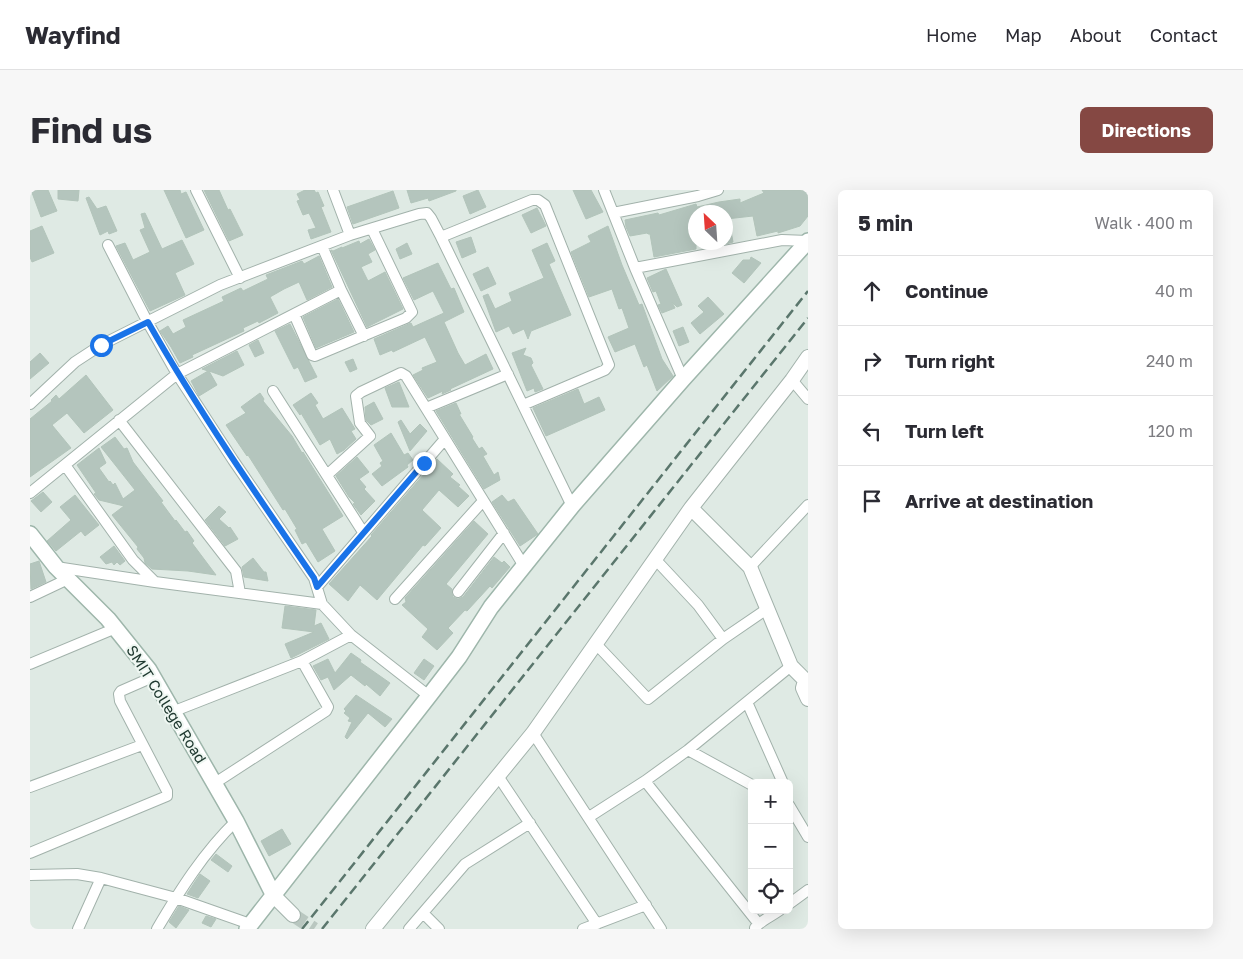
<!DOCTYPE html>
<html lang="en">
<head>
<meta charset="utf-8">
<style>
	body { margin:0; font-family:"Golos Text",sans-serif; background:#f7f7f7; color:#2b2b33 }
	.controls { position:absolute; right:15px; bottom:15px; display:grid; overflow:hidden; border-radius:8px; box-shadow:0 5px 20px #0002 }
	.controls button { width:45px; height:45px; display:grid; place-items:center; padding:0; border:0; border-bottom:1px solid #e1e1e2; background:#fff; color:#2b2b33; font:25px sans-serif }
	.compass { position:absolute; left:658px; top:15px; width:45px; height:45px; border-radius:50%; background:#fff; box-shadow:0 5px 20px #0002; rotate:335deg }
	.stop { position:absolute; width:15px; height:15px; margin:-11px; border:4px solid #1a73e8; border-radius:50%; background:#fff }
	.stop.end { background:#1a73e8; border-color:#fff; box-shadow:0 1px 5px #0008 }
	.list { margin:0; padding:0; list-style:none }
	h2 { display:flex; justify-content:space-between; align-items:center; height:65px; margin:0; padding:0 20px; font-size:21px }
	h2 small { font-size:16px; font-weight:400; color:#7c7c81 }
	.list li { display:grid; grid-template-columns:32px 1fr auto; gap:15px; align-items:center; box-sizing:border-box; height:70px; padding:0 20px; border-top:1px solid #e1e1e2 }
	.list b { display:block; font-size:19px; white-space:nowrap }
	.list em { font-size:16px; font-style:normal; color:#7c7c81 }
	.icon { flex:none; width:28px; height:28px; fill:none; stroke:currentColor; stroke-width:2; stroke-linecap:round; stroke-linejoin:round }
	.map { position:relative; flex:none; width:778px; height:739px; overflow:hidden; border-radius:8px }
	header { display:flex; align-items:center; gap:30px; box-sizing:border-box; height:70px; padding:0 25px; background:#fff; border-bottom:1px solid #e1e1e2 }
	header strong { font-size:24px }
	nav { display:flex; gap:28px; margin-inline-start:auto; font-size:18px }
	.intro { display:flex; align-items:center; justify-content:space-between; box-sizing:border-box; height:120px; padding:0 30px }
	h1 { margin:0; font-size:35px }
	.button { padding:12px 22px; border-radius:8px; background:#854843; color:#fff; font-size:18px; font-weight:700 }
	main { display:flex; gap:30px; padding:0 30px }
	aside { flex:1; background:#fff; border-radius:8px; box-shadow:0 5px 20px #0002 }
	.map>svg:first-child { display:block }
</style>
</head>
<body>
<header>
<strong>Wayfind</strong>
<nav><a>Home</a><a>Map</a><a>About</a><a>Contact</a></nav>
</header>
<div class="intro"><h1>Find us</h1><a class="button">Directions</a></div>
<main>
<div class="map">
<svg width="778" height="739" viewBox="0 0 778 739">
	<rect width="100%" height="100%" fill="#dfeae4"/>
	<path fill="#b4c5bd" stroke="#b2c4ba" d="M 1,0 L 18,0 L 27,21 L 11,27 Z
		M 28,0 L 49,0 L 48,11 L 28,9 Z
		M 134,0 L 150,0 L 151,4 L 156,2 L 174,40 L 156,48 Z
		M 174,0 L 189,0 L 198,20 L 200,19 L 213,45 L 199,51 Z
		M 275,0 L 284,0 L 286,3 L 288,2 L 294,16 L 291,17 L 301,42 L 281,49 L 278,40 L 286,38 L 279,23 L 273,25 L 267,11 L 270,10 L 267,4 Z
		M 377,0 L 426,0 L 426,1 L 399,11 L 398,8 L 381,13 Z
		M 448,0 L 456,17 L 440,24 L 433,6 Z
		M 543,0 L 561,0 L 573,22 L 556,29 Z
		M 732,0 L 778,0 L 778,26 L 770,36 L 748,43 L 748,41 L 727,46 L 723,26 L 696,29 L 696,22 L 666,22 L 666,59 L 624,67 L 620,44 L 618,44 L 617,43 L 600,46 L 596,37 L 595,30 L 628,23 L 629,25 L 666,14 L 667,17 L 689,12 L 710,9 L 710,13 L 734,3 Z
		M 363,1 L 369,18 L 323,34 L 317,17 Z
		M 59,7 L 67,19 L 76,16 L 87,41 L 79,44 L 78,41 L 70,45 L 56,8 Z
		M 507,18 L 516,36 L 501,43 L 492,25 Z
		M 115,23 L 132,59 L 152,50 L 164,74 L 145,83 L 155,105 L 120,121 L 86,56 L 95,53 L 103,70 L 120,62 L 110,40 L 115,38 L 111,24 Z
		M 696,30 L 699,30 L 703,52 L 696,54 Z
		M 12,36 L 24,63 L 2,72 L 0,67 L 0,41 Z
		M 578,36 L 592,75 L 609,115 L 612,114 L 632,169 L 643,186 L 627,201 L 617,175 L 614,177 L 605,154 L 585,162 L 578,147 L 599,138 L 592,118 L 589,119 L 582,99 L 559,107 L 541,62 L 561,52 L 558,46 Z
		M 441,47 L 446,62 L 432,68 L 426,52 Z
		M 339,49 L 345,60 L 338,64 L 342,72 L 331,77 L 338,91 L 355,82 L 373,119 L 337,137 L 301,60 L 303,61 L 312,57 L 312,58 L 329,51 L 330,54 Z
		M 377,53 L 382,64 L 370,69 L 366,59 Z
		M 517,53 L 525,71 L 519,74 L 541,125 L 501,141 L 498,149 L 494,139 L 483,144 L 479,136 L 466,142 L 453,106 L 458,104 L 465,119 L 482,111 L 479,103 L 514,88 L 502,60 Z
		M 289,66 L 302,97 L 277,110 L 269,92 L 254,99 L 240,107 L 248,123 L 229,133 L 228,131 L 213,138 L 214,141 L 162,165 L 163,167 L 150,173 L 141,157 L 130,141 L 138,136 L 143,144 L 156,137 L 153,130 L 194,111 L 192,107 L 211,98 L 213,101 L 238,89 L 236,85 L 272,71 L 274,74 Z
		M 721,67 L 731,73 L 714,93 L 702,83 L 713,70 L 720,70 Z
		M 408,73 L 421,99 L 424,98 L 434,122 L 414,132 L 428,163 L 435,175 L 456,164 L 463,179 L 420,199 L 421,200 L 412,204 L 413,201 L 398,208 L 383,185 L 393,180 L 392,178 L 407,172 L 395,147 L 363,162 L 362,160 L 350,165 L 344,149 L 381,133 L 383,137 L 414,123 L 403,101 L 384,110 L 373,88 Z
		M 458,77 L 466,94 L 451,101 L 443,84 Z
		M 636,79 L 652,115 L 647,117 L 642,112 L 645,118 L 632,123 L 628,115 L 631,114 L 626,101 L 623,102 L 617,88 Z
		M 678,107 L 694,124 L 670,144 L 661,133 L 674,122 L 668,116 Z
		M 308,109 L 324,142 L 286,158 L 273,127 Z
		M 260,134 L 287,187 L 275,192 L 268,177 L 264,179 L 245,141 Z
		M 653,137 L 659,152 L 649,156 L 643,141 Z
		M 228,150 L 234,163 L 225,167 L 219,155 Z
		M 496,158 L 493,165 L 501,168 L 503,173 L 501,175 L 513,199 L 505,202 L 504,198 L 497,201 L 482,163 Z
		M 207,161 L 214,175 L 193,186 L 179,181 L 187,195 L 169,206 L 161,191 L 178,181 L 172,179 Z
		M 10,163 L 19,173 L 0,189 L 0,172 Z
		M 323,169 L 327,179 L 320,182 L 315,172 Z
		M 56,185 L 83,220 L 54,243 L 37,223 L 22,235 L 41,258 L 0,287 L 0,229 L 22,211 L 21,210 L 26,205 L 29,209 Z
		M 369,192 L 379,217 L 362,217 L 355,198 Z
		M 548,199 L 554,214 L 569,207 L 575,220 L 516,246 L 503,218 Z
		M 230,203 L 234,209 L 233,211 L 262,246 L 272,263 L 273,262 L 313,326 L 292,339 L 305,361 L 288,372 L 276,352 L 272,354 L 265,340 L 267,339 L 255,319 L 253,320 L 218,265 L 217,266 L 196,235 L 216,223 L 211,217 Z
		M 281,203 L 288,213 L 285,215 L 293,229 L 312,218 L 325,239 L 321,241 L 326,249 L 314,260 L 307,264 L 300,249 L 290,255 L 271,223 L 270,225 L 263,215 Z
		M 344,212 L 353,229 L 341,235 L 336,230 L 335,217 Z
		M 426,213 L 431,224 L 429,224 L 443,247 L 442,248 L 449,259 L 452,257 L 457,264 L 453,266 L 464,285 L 468,282 L 470,290 L 454,299 L 406,221 Z
		M 371,230 L 380,244 L 390,234 L 397,241 L 380,261 L 368,232 Z
		M 361,243 L 374,265 L 378,263 L 383,270 L 377,275 L 378,277 L 352,296 L 342,284 L 352,276 L 350,273 L 353,271 L 344,255 Z
		M 85,247 L 94,259 L 97,258 L 103,272 L 133,311 L 131,312 L 145,331 L 146,330 L 155,342 L 157,341 L 164,351 L 162,353 L 186,385 L 158,381 L 122,379 L 115,373 L 114,368 L 107,359 L 108,357 L 82,325 L 94,316 L 69,310 L 64,304 L 66,303 L 47,275 L 69,258 L 76,273 L 69,278 L 79,292 L 80,291 L 83,295 L 85,293 L 93,309 L 105,300 L 71,257 Z
		M 327,267 L 339,282 L 329,289 L 336,297 L 334,299 L 345,311 L 331,325 L 323,314 L 325,313 L 319,307 L 306,286 Z
		M 407,269 L 423,284 L 420,287 L 430,295 L 428,296 L 439,306 L 428,317 L 409,300 L 392,320 L 411,338 L 395,356 L 393,355 L 347,410 L 330,395 L 318,411 L 299,394 L 342,346 L 341,345 Z
		M 13,302 L 22,312 L 11,322 L 1,311 Z
		M 45,305 L 69,335 L 55,346 L 51,341 L 26,361 L 17,351 L 41,330 L 30,317 Z
		M 472,305 L 478,312 L 484,309 L 508,344 L 490,356 L 462,312 Z
		M 189,316 L 196,322 L 189,329 L 199,338 L 200,337 L 208,349 L 195,356 L 175,330 Z
		M 444,331 L 458,344 L 416,394 L 422,399 L 422,404 L 423,407 L 428,409 L 433,407 L 464,367 L 472,373 L 474,371 L 480,377 L 462,398 L 460,396 L 437,421 L 435,420 L 418,438 L 423,443 L 407,460 L 392,447 L 398,439 L 372,415 L 376,412 L 375,408 Z
		M 84,356 L 95,371 L 90,375 L 87,372 L 84,375 L 82,372 L 76,374 L 70,367 Z
		M 223,368 L 234,382 L 236,382 L 238,391 L 214,387 L 212,377 Z
		M 9,371 L 16,392 L 1,399 L 0,374 Z
		M 255,416 L 286,420 L 284,436 L 291,433 L 299,449 L 261,468 L 255,454 L 284,442 L 252,438 Z
		M 321,463 L 331,470 L 330,472 L 360,493 L 350,506 L 336,494 L 335,496 L 321,485 L 304,500 L 298,487 L 291,490 L 283,476 L 298,469 L 305,483 Z
		M 394,469 L 404,476 L 394,490 L 384,483 Z
		M 326,505 L 362,529 L 355,537 L 338,523 L 317,549 L 315,547 L 322,532 L 318,531 L 320,528 L 314,523 L 316,521 L 314,519 Z
		M 252,639 L 261,654 L 239,666 L 231,651 Z
		M 186,664 L 202,676 L 198,682 L 181,670 Z
		M 170,684 L 180,691 L 168,708 L 157,704 Z
		M 149,716 L 159,720 L 146,738 L 139,732 Z
		M 176,726 L 186,729 L 181,737 L 172,733 Z"/>
	<g fill="none" stroke-linecap="round" stroke-linejoin="round">
		<path stroke="#b9c7c0" stroke-width="14" stroke-dasharray="14 7" stroke-linecap="butt" d="M 263,725 L 284,739"/>
		<defs>
			<path id="minor" d="M 166,0 L 210,88
				M 303,0 L 320,45
				M 574,0 L 605,78 L 653,189
				M 583,23 L 668,6 L 688,0
				M 411,47 L 502,10 L 508,10 L 515,15 L 579,175 L 575,180 L 493,215
				M 78,55 L 117,131 L 147,184 L 203,270 L 284,388 L 292,414
				M 292,56 L 311,100 L 334,146
				M 605,78 L 752,50 L 778,51
				M 264,124 L 282,165 L 285,166 L 376,128 L 382,122 L 342,39
				M 762,190 L 778,209
				M 243,201 L 333,342
				M 0,214 L 45,172 L 71,155 L 190,95 L 320,45 L 389,24 L 397,23 L 401,28 L 411,47 L 542,316
				M 396,218 L 478,184
				M 89,230 L 206,381 L 210,403
				M 35,275 L 103,370 L 125,392
				M 297,285 L 340,246 L 330,233 L 326,206 L 331,202 L 371,183 L 376,186 L 494,376
				M 0,303 L 147,184 L 311,100
				M 625,369 L 668,415 L 693,449
				M 26,377 L 125,392 L 292,414 L 321,445 L 399,506
				M 720,377 L 778,315
				M 287,397 L 415,249
				M 428,402 L 474,343
				M 0,407 L 38,389
				M 365,409 L 453,311
				M 566,454 L 618,509 L 693,449 L 737,419
				M 0,474 L 86,438
				M 717,512 L 753,593
				M 142,522 L 272,471 L 321,445
				M 503,543 L 631,739
				M 658,560 L 722,595
				M 468,586 L 567,734
				M 615,591 L 728,733
				M 185,593 L 296,521 L 298,517 L 272,471
				M 0,597 L 112,555
				M 759,615 L 778,647
				M 559,627 L 615,591 L 658,560 L 761,476
				M 0,663 L 137,606 L 137,601 L 90,511 L 89,504 L 91,501 L 123,487
				M 0,685 L 47,684 L 71,688 L 146,708 L 220,734
				M 759,714 L 778,700
				M 393,723 L 409,739
				M 725,738 C 730,731 742,726 750,720
				M 48,739 L 71,688
				M 127,739 C 150,700 174,662 206,631
				M 379,739 L 435,674 L 500,633
				M 553,739 L 616,715"/>
			<path id="tertiary" d="M 661,318 L 720,377 L 761,476 L 778,493
				M 775,491 L 773,498 L 778,509
				M 244,706 L 263,725
				M 343,739 L 503,543 L 661,318 L 762,190 L 778,167"/>
			<path id="secondary" d="M 0,344 L 26,377 L 78,429 L 119,480 L 206,631 L 244,706
				M 217,739 L 399,506 L 429,467 L 461,417 L 542,316 L 653,189 L 778,51"/>
		</defs>
		<use href="#minor" stroke="#a2b2ab" stroke-width="12"/>
		<use href="#tertiary" stroke="#a2b2ab" stroke-width="16"/>
		<use href="#secondary" stroke="#9eb6ab" stroke-width="18"/>
		<use href="#minor" stroke="#fff" stroke-width="10"/>
		<use href="#tertiary" stroke="#fff" stroke-width="14"/>
		<use href="#secondary" stroke="#fff" stroke-width="15"/>
		<path stroke="#5a766c" stroke-width="2.5" stroke-dasharray="10 5" stroke-linecap="butt" d="M 272,739 L 778,101
			M 292,739 L 778,128"/>
	</g>
	<g fill="none" stroke-linecap="round" stroke-linejoin="round">
		<path stroke="#1a73e8" stroke-width="6" d="M 71,155 L 118,132 C 168,220 226,304 284,388 L 287,397 L 394,273"/>
	</g>
	<g text-anchor="middle" dominant-baseline="central" stroke-width="4" stroke-linejoin="round" paint-order="stroke">
		<g font-size="15" fill="#203a31" stroke="#eff7f2">
			<text transform="translate(137 514) rotate(58)">SMIT College Road</text>
		</g>
	</g>
</svg>
<div class="controls">
<button>+</button>
<button>−</button>
<button><svg class="icon" aria-label="locate" viewBox="0 0 24 24"><circle cx="12" cy="12" r="6"/><path d="M12 2v4M12 18v4M2 12h4M18 12h4"/></svg></button>
</div>
<svg class="compass" viewBox="-18 -18 36 36"><path d="M0-13l5 13h-10z" fill="#e53935"/><path d="M0 13l5-13h-10z" fill="#7c7c81"/></svg>
<div class="stop" style="left:71px;top:155px"></div>
<div class="stop end" style="left:394px;top:273px"></div>
</div>
<aside>
<h2>5 min<small>Walk · 400 m</small></h2>
<ul class="list">
<li><svg class="icon" aria-label="ahead" viewBox="0 0 24 24"><path d="M12 20V5M6 11l6-6 6 6"/></svg><div><b>Continue</b></div><em>40 m</em></li>
<li><svg class="icon" aria-label="right" viewBox="0 0 24 24"><path d="M7 20v-9h11M14 6l5 5-5 5"/></svg><div><b>Turn right</b></div><em>240 m</em></li>
<li><svg class="icon" aria-label="left" viewBox="0 0 24 24"><path d="M17 20v-9H6M10 6l-5 5 5 5"/></svg><div><b>Turn left</b></div><em>120 m</em></li>
<li><svg class="icon" aria-label="arrive" viewBox="0 0 24 24"><path d="M6 21V4h12l-3 4 3 4H6"/></svg><div><b>Arrive at destination</b></div></li>
</ul>
</aside>
</main>
</body>
</html>
